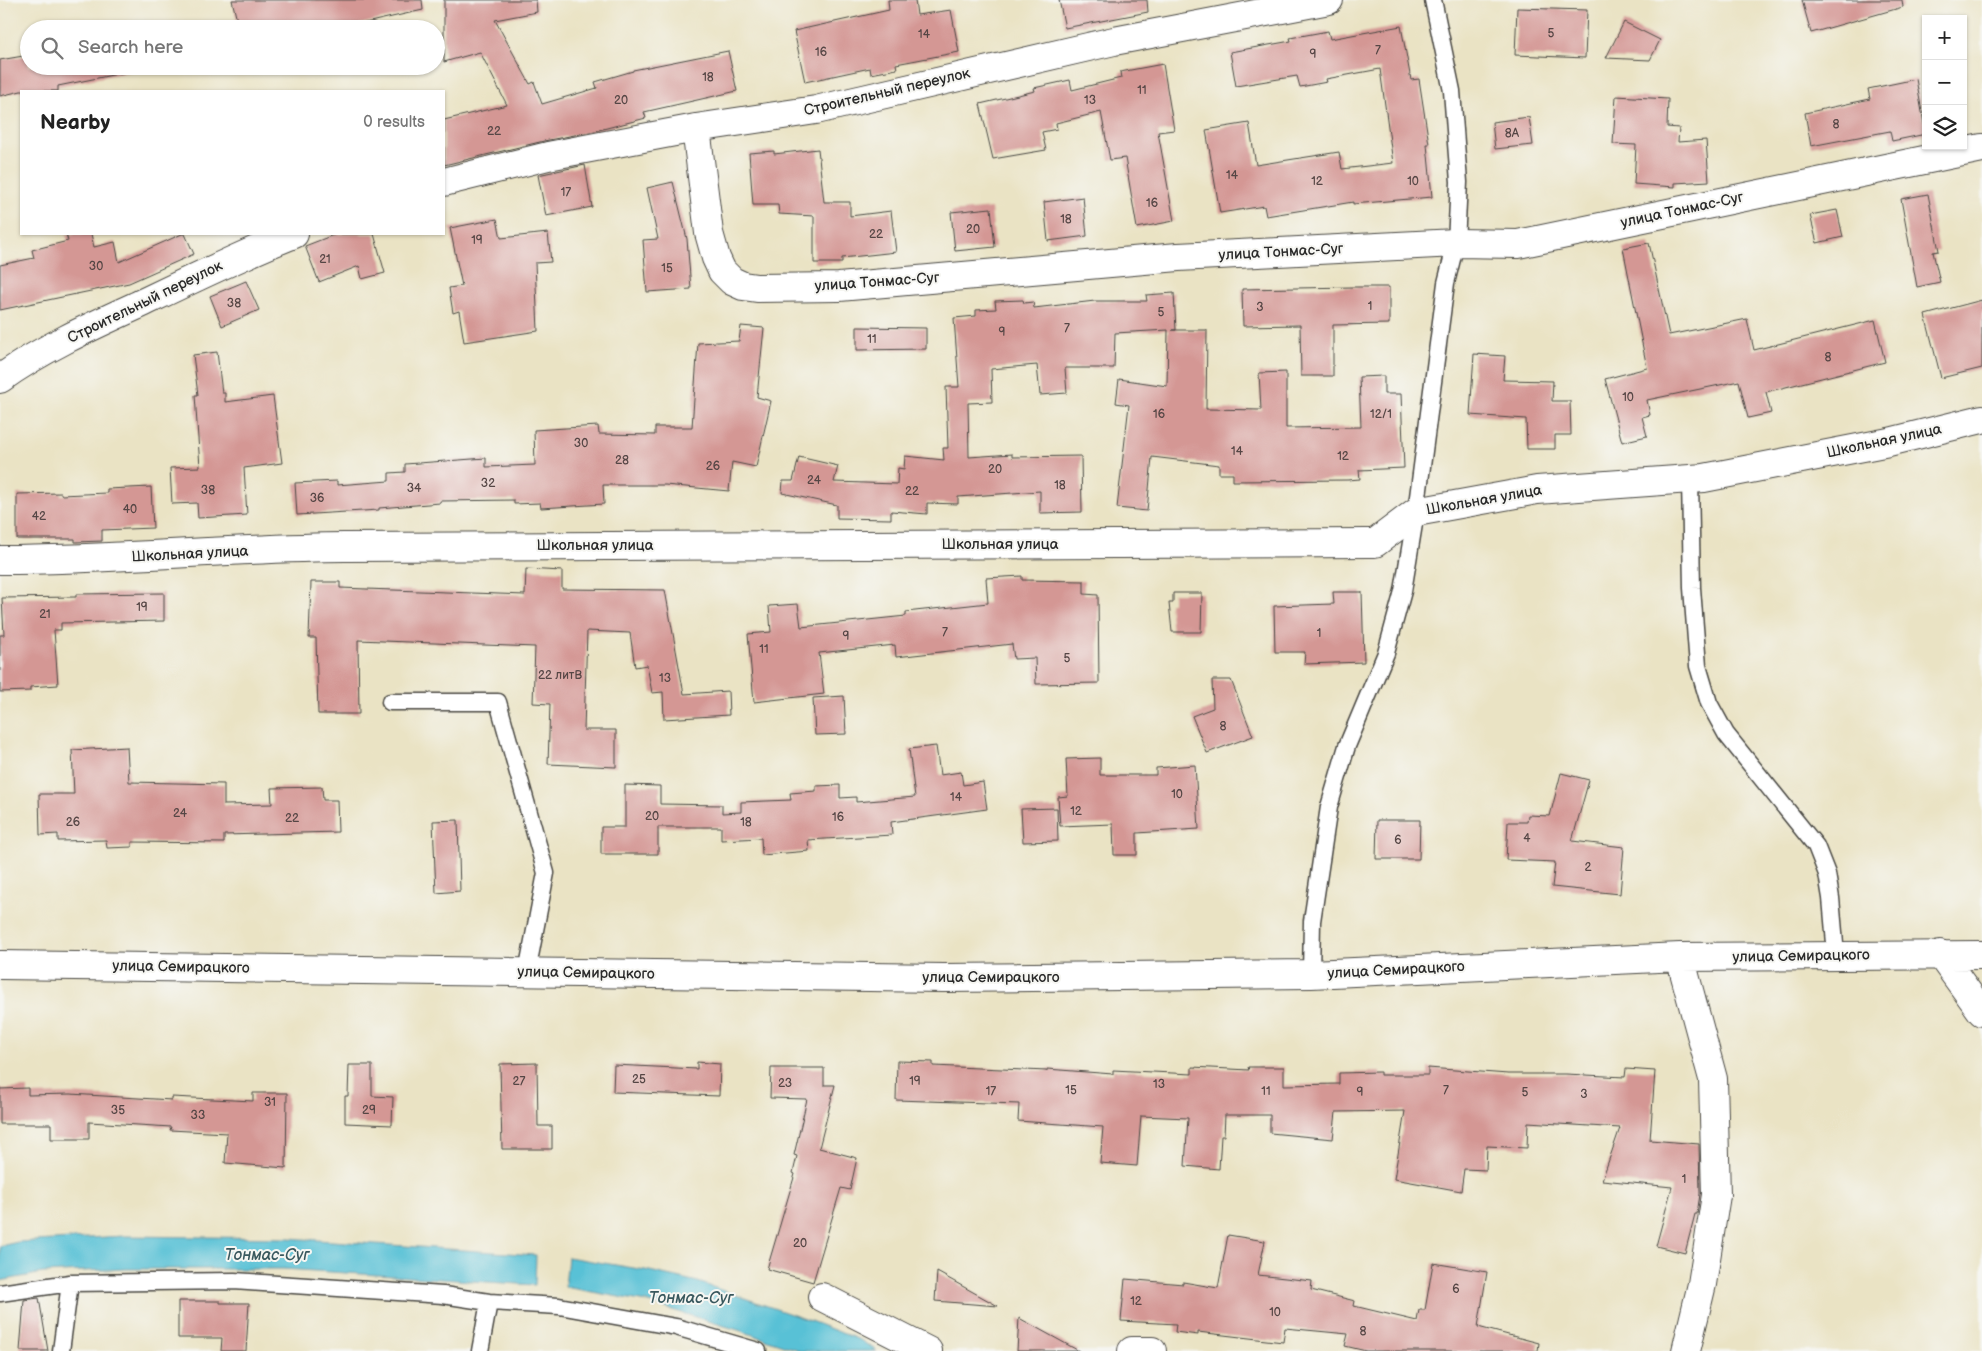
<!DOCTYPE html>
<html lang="en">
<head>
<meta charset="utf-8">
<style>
	body { margin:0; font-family:"Balsamiq Sans",sans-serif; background:#f2f2f2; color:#222 }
	.controls { position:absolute; right:15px; top:15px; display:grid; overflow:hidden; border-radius:0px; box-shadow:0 1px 4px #0004 }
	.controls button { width:45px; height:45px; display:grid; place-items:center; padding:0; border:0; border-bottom:1px solid #e0e0e0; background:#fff; color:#222; font:25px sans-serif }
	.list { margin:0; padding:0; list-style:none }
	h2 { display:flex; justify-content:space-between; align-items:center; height:65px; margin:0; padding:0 20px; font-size:21px }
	h2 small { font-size:16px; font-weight:400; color:#767676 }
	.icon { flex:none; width:28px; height:28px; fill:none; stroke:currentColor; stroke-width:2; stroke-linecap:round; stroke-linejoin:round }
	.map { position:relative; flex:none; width:1982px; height:1351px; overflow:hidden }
	.search { position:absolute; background:#fff; box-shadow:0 1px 4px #0004; left:20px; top:20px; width:425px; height:55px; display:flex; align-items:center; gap:12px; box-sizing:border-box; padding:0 18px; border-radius:28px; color:#767676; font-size:19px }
	.panel { position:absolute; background:#fff; box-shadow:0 1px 4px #0004; left:20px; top:90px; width:425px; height:145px; border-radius:0px }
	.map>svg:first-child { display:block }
</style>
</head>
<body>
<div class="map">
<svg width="1982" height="1351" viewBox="0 0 1982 1351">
	<rect width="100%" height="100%" fill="#f6f6f2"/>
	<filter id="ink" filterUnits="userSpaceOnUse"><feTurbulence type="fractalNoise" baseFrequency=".02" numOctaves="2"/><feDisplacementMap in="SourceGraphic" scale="10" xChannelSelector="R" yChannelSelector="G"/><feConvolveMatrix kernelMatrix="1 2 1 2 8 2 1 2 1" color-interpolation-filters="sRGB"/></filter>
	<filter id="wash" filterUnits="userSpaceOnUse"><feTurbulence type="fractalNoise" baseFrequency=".0096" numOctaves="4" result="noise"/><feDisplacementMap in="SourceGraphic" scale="20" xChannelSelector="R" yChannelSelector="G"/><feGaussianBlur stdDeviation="1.12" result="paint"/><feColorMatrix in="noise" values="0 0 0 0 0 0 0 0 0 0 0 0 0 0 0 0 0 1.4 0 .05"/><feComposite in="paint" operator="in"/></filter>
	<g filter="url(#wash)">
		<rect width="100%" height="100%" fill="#eae3c4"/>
		<path fill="#59c1d6" stroke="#427680" d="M 124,1236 L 288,1238 L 536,1255 L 535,1285 L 283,1269 L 126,1269 L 43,1273 L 0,1281 L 0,1246 L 18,1242 Z
			M 568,1257 L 645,1270 L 698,1282 L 808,1320 L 860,1340 L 877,1351 L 801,1351 L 738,1330 L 646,1302 L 565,1287 Z"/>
		<g id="blocks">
			<path fill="#d49794" d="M 232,0 L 422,0 L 423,10 L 352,26 L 352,29 L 239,29 Z
				M 444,0 L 536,0 L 537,12 L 495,20 L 530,84 L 534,82 L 542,104 L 597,88 L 595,82 L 633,71 L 633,70 L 728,51 L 737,91 L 644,112 L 646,118 L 595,131 L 544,141 L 444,165 L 444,120 L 507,105 L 480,52 L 444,62 Z
				M 888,0 L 915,0 L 917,15 L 951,10 L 959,52 L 896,64 L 897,69 L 871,74 L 870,68 L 805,82 L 794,31 L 889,10 Z
				M 1059,0 L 1147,0 L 1148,12 L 1065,28 Z
				M 1802,0 L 1902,0 L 1903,7 L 1811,33 Z
				M 1517,8 L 1587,10 L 1585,58 L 1515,55 Z
				M 1624,22 L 1660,40 L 1650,60 L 1606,58 Z
				M 1401,26 L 1411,80 L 1419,79 L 1429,144 L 1427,144 L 1432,197 L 1353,204 L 1353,202 L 1266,216 L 1264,206 L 1220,213 L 1206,130 L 1249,123 L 1256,165 L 1339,152 L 1342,169 L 1393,163 L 1380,69 L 1326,79 L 1327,82 L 1300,87 L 1297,76 L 1236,86 L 1230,52 L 1291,41 L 1290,38 L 1328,31 L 1330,39 Z
				M 29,55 L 29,66 L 157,66 L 58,86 L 58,91 L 21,91 L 0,96 L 0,60 Z
				M 1163,64 L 1174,130 L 1158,132 L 1174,221 L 1137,228 L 1125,158 L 1110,160 L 1101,112 L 1056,123 L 1057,129 L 1042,132 L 1046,150 L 993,159 L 980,104 L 1035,91 L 1034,88 L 1070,80 L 1072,90 L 1121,78 L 1120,72 Z
				M 1916,79 L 1926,134 L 1892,141 L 1890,131 L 1811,146 L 1805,113 L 1870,99 L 1868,89 Z
				M 1616,96 L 1668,99 L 1667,127 L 1679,128 L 1678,142 L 1706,140 L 1709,181 L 1675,183 L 1675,187 L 1634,184 L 1636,145 L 1613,144 Z
				M 1529,117 L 1533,145 L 1495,149 L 1492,122 Z
				M 818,149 L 824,202 L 850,202 L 850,216 L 891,211 L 896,252 L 842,258 L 842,263 L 814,263 L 814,216 L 779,214 L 778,205 L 753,205 L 749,153 L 774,151 L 774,154 Z
				M 585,165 L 592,207 L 546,216 L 538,175 Z
				M 673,182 L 687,239 L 691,289 L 647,292 L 643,240 L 658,239 L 647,188 Z
				M 1928,194 L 1939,251 L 1933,252 L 1940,282 L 1917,287 L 1901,199 Z
				M 1083,197 L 1087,236 L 1048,241 L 1044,202 Z
				M 991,208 L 995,247 L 955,251 L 951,212 Z
				M 1837,210 L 1843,237 L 1817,243 L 1810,215 Z
				M 497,219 L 501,238 L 548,233 L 551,262 L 535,263 L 538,331 L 464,342 L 459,311 L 453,313 L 449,288 L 462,286 L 450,228 Z
				M 66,234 L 91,234 L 94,247 L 115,242 L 119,262 L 182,234 L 185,234 L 194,254 L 129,283 L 0,310 L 0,265 L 34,258 L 32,250 L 68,241 Z
				M 336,234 L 374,234 L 385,273 L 362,279 L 359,266 L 319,282 L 305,246 Z
				M 1649,243 L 1669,335 L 1747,319 L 1754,350 L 1875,320 L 1885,362 L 1766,392 L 1771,413 L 1748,418 L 1739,381 L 1647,400 L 1650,415 L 1642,417 L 1647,436 L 1622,442 L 1605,379 L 1647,368 L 1623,248 Z
				M 246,281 L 259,310 L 222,326 L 210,296 Z
				M 1352,287 L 1389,287 L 1389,324 L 1333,325 L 1333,376 L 1301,376 L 1300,325 L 1243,326 L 1242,289 Z
				M 1174,293 L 1176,330 L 1172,330 L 1207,330 L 1206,409 L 1261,410 L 1259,373 L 1286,372 L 1286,428 L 1361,427 L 1359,377 L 1384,376 L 1384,394 L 1401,394 L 1404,468 L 1359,470 L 1360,479 L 1348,480 L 1233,481 L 1233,474 L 1219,474 L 1219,465 L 1152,457 L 1147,511 L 1117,508 L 1129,405 L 1116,403 L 1119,379 L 1167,386 L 1168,330 L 1115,333 L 1114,368 L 1065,368 L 1067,393 L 1040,395 L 1037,365 L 991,369 L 992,402 L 968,403 L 969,457 L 1012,454 L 1012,457 L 1081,456 L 1082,512 L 1040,513 L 1040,491 L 958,497 L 958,504 L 927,503 L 927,514 L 891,511 L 891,519 L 837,518 L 837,505 L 782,493 L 783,481 L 793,481 L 799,457 L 838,466 L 834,482 L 897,484 L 898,468 L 904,469 L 905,456 L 944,460 L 943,448 L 948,448 L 946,387 L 959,387 L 954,318 L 976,316 L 976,310 L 996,309 L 995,301 L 1023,300 L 1024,303 L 1033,302 L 1034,308 L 1095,301 L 1147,301 L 1146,295 Z
				M 1982,300 L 1982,368 L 1941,378 L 1925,315 Z
				M 741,326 L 764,328 L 757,397 L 771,401 L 756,467 L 732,462 L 729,491 L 665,485 L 603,485 L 604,504 L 541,508 L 540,503 L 514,504 L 514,500 L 440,501 L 440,503 L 379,508 L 379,510 L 297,515 L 295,483 L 337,481 L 337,485 L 389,481 L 389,473 L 405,472 L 405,464 L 486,458 L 486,467 L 535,465 L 534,430 L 598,426 L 599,434 L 655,435 L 655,427 L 692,427 L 698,343 L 739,341 Z
				M 857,327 L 926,328 L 926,349 L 857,350 Z
				M 217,352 L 222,393 L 225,393 L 225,402 L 273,396 L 282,463 L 244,468 L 247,515 L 198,518 L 197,503 L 172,504 L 170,468 L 200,467 L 195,395 L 198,395 L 193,355 Z
				M 1474,354 L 1505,356 L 1503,380 L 1553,381 L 1552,401 L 1570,401 L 1571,435 L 1555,435 L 1555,449 L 1527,449 L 1526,419 L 1470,415 Z
				M 151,487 L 153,528 L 102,530 L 102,541 L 75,542 L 75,539 L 17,539 L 17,494 L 61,493 L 61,495 L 107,493 L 107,489 Z
				M 526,569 L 562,571 L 562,589 L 665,590 L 684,694 L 728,691 L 729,715 L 664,719 L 663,692 L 652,693 L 647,665 L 635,667 L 630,633 L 587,631 L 584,730 L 616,730 L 616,767 L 548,764 L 550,704 L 533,703 L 535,647 L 358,640 L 359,714 L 318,714 L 316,638 L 309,638 L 311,582 L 340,582 L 340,588 L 525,595 Z
				M 1022,576 L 1022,580 L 1084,581 L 1084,594 L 1098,595 L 1099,683 L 1036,684 L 1035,658 L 1014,659 L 1012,644 L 896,657 L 895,645 L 819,653 L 824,694 L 754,702 L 748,634 L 771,632 L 769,606 L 798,604 L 801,627 L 906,616 L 906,612 L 988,603 L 986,578 Z
				M 1333,592 L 1362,592 L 1364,662 L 1304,664 L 1305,652 L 1275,652 L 1274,606 L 1334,604 Z
				M 164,593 L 164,621 L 61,623 L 61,630 L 54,630 L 58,685 L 30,687 L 30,691 L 0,692 L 0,635 L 4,635 L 2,598 L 76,597 L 76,594 Z
				M 1173,593 L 1202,593 L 1201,632 L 1172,632 L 1169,603 L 1173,603 Z
				M 1212,680 L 1231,680 L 1253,736 L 1207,753 L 1192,716 L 1213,708 Z
				M 844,696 L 846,734 L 815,735 L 813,698 Z
				M 936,746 L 940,775 L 961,772 L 963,785 L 983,782 L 987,809 L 891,822 L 892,835 L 808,840 L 809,851 L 762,855 L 761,838 L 721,840 L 721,827 L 658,827 L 658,854 L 601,854 L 601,827 L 625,827 L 625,785 L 660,786 L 660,804 L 722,805 L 722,813 L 741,812 L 741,802 L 791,800 L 790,793 L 816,791 L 816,786 L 840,785 L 840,798 L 856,797 L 856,802 L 915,797 L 909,749 Z
				M 127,747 L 129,782 L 224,784 L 224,805 L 272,804 L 271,788 L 322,787 L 323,800 L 337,800 L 338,832 L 224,835 L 224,843 L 132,842 L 132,847 L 107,848 L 106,840 L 58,841 L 58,834 L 40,835 L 39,794 L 74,794 L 72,750 Z
				M 1100,758 L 1100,775 L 1156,775 L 1156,768 L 1195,765 L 1199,829 L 1137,833 L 1137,855 L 1114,855 L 1113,824 L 1060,826 L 1058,797 L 1068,796 L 1066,759 Z
				M 1561,773 L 1589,780 L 1572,841 L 1624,847 L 1620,894 L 1552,887 L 1555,862 L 1506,860 L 1508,822 L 1527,822 L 1528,815 L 1550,816 Z
				M 1057,808 L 1058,841 L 1023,842 L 1021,809 Z
				M 458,820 L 460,891 L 436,893 L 433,821 Z
				M 1377,820 L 1420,820 L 1419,859 L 1376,859 Z
				M 897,1061 L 933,1062 L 933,1066 L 1047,1071 L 1047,1069 L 1113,1074 L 1113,1070 L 1192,1074 L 1192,1067 L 1249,1070 L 1248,1067 L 1284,1067 L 1284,1085 L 1339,1084 L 1339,1073 L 1380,1072 L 1380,1075 L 1428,1075 L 1428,1068 L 1508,1074 L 1566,1074 L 1625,1077 L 1626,1069 L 1655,1071 L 1650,1140 L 1699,1144 L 1700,1194 L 1697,1214 L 1695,1214 L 1685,1253 L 1656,1246 L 1672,1187 L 1602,1180 L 1620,1128 L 1528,1122 L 1527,1148 L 1487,1146 L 1486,1170 L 1464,1169 L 1461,1191 L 1394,1179 L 1405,1111 L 1336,1112 L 1333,1139 L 1270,1133 L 1270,1115 L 1225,1115 L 1224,1136 L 1221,1136 L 1219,1169 L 1185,1166 L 1188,1118 L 1141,1116 L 1137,1166 L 1100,1163 L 1103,1127 L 1018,1121 L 1019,1104 L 896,1100 Z
				M 697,1062 L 720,1064 L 719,1096 L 613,1092 L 614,1065 L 697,1069 Z
				M 537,1063 L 538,1126 L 552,1126 L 552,1149 L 502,1149 L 500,1064 Z
				M 349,1065 L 372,1065 L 372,1096 L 393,1097 L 392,1125 L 345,1123 L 345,1096 L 348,1096 Z
				M 771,1068 L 824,1068 L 824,1085 L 835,1085 L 819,1148 L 857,1158 L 850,1190 L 841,1188 L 813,1282 L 767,1269 L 795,1174 L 793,1173 L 797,1156 L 794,1155 L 807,1099 L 770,1098 Z
				M 28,1088 L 28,1095 L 70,1094 L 172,1100 L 172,1097 L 253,1101 L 253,1093 L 287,1093 L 286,1168 L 225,1163 L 227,1133 L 170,1130 L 171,1127 L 89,1122 L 89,1139 L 51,1139 L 51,1124 L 0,1124 L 0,1089 Z
				M 1228,1235 L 1265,1241 L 1258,1275 L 1312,1281 L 1311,1290 L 1355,1301 L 1354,1306 L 1417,1321 L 1419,1310 L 1425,1310 L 1433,1263 L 1487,1272 L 1478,1327 L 1539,1343 L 1538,1351 L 1366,1351 L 1345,1346 L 1348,1334 L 1285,1328 L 1283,1342 L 1198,1332 L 1198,1335 L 1175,1332 L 1176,1324 L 1121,1321 L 1125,1279 L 1183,1284 L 1183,1282 L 1218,1288 Z
				M 937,1272 L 998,1306 L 935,1301 Z
				M 39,1298 L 48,1351 L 20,1351 L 24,1300 Z
				M 178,1301 L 220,1301 L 220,1303 L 249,1303 L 246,1351 L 221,1351 L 222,1338 L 178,1338 Z
				M 1019,1318 L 1079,1351 L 1017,1351 Z"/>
		</g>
	</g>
	<g filter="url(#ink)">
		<use href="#blocks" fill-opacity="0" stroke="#484742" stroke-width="1"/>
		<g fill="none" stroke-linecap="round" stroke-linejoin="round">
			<defs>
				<path id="lane" d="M 1690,479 L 1692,588 L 1698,666 L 1709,703 L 1726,734 L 1816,846 L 1827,874 L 1831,898 L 1836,955
					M 390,702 L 498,702 L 546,873 L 527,972
					M 1311,974 L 1312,921 L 1329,807 L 1347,746 L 1386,653 L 1403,591 L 1416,512 L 1446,283 L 1456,243 L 1459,182 L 1452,91 L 1433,0
					M 0,1293 L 70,1283 L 234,1281 L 443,1295 L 489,1302 L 559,1306 L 676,1327 L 758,1351
					M 61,1351 L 70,1283
					M 480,1351 L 489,1302"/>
				<path id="street" d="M 696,128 L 709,233 L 716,258 L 722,271 L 732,281 L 743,286 L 757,288 L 839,287 L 1178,257 L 1456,243 L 1518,244 L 1982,148
					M 444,182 L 548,156 L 696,128 L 816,110 L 1114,41 L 1329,0
					M 0,379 C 41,349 92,326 138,305 C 190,280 241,255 294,234
					M 0,560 C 115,560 230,548 345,547 C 689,543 1032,544 1375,543 L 1416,512 L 1537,490 L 1704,478 L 1889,442 L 1982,419
					M 1940,954 L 1982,1012
					M 1680,957 L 1713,1079 L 1716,1195 L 1702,1284 L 1686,1351
					M 0,965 L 944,978 L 1311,974 L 1680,957 L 1982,955
					M 822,1297 L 928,1351
					M 1132,1351 L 1152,1351"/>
			</defs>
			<use href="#lane" stroke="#484742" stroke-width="19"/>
			<use href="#street" stroke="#484742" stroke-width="30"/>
			<use href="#lane" stroke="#fff" stroke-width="16"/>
			<use href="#street" stroke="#fff" stroke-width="28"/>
		</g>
	</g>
	<g text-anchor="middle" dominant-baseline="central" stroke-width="4" stroke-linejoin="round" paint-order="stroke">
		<g font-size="12" fill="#554645">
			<text x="1551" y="33">5</text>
			<text x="924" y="34">14</text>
			<text x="1378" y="50">7</text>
			<text x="821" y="52">16</text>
			<text x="1313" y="54">9</text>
			<text x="708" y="77">18</text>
			<text x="1142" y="90">11</text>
			<text x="621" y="100">20</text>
			<text x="1090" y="100">13</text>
			<text x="1836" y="124">8</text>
			<text x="494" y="131">22</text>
			<text x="1512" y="133">8А</text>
			<text x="1232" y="175">14</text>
			<text x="1317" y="181">12</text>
			<text x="1413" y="181">10</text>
			<text x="566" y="192">17</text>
			<text x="1152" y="203">16</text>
			<text x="1066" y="219">18</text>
			<text x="973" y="229">20</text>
			<text x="876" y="234">22</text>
			<text x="477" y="240">19</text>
			<text x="325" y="259">21</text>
			<text x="96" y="266">30</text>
			<text x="667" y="268">15</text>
			<text x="234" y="303">38</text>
			<text x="1370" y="306">1</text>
			<text x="1260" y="307">3</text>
			<text x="1161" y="312">5</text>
			<text x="1067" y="328">7</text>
			<text x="1002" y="332">9</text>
			<text x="872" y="339">11</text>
			<text x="1828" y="357">8</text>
			<text x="1628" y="397">10</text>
			<text x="1159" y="414">16</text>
			<text x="1381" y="414">12/1</text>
			<text x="581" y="443">30</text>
			<text x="1237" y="451">14</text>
			<text x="1343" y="456">12</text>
			<text x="622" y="460">28</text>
			<text x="713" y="466">26</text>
			<text x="995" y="469">20</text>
			<text x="814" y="480">24</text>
			<text x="488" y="483">32</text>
			<text x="1060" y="485">18</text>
			<text x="414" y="488">34</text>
			<text x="208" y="490">38</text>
			<text x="912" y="491">22</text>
			<text x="317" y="498">36</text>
			<text x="130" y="509">40</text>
			<text x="39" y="516">42</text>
			<text x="142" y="607">19</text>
			<text x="45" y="614">21</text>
			<text x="945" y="632">7</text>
			<text x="1319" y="633">1</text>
			<text x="846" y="636">9</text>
			<text x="764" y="649">11</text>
			<text x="1067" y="658">5</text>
			<text x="560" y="675">22 литВ</text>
			<text x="665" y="678">13</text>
			<text x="1223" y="726">8</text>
			<text x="1177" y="794">10</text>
			<text x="956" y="797">14</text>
			<text x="1076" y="811">12</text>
			<text x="180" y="813">24</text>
			<text x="652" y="816">20</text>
			<text x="838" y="817">16</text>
			<text x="292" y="818">22</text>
			<text x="73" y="822">26</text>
			<text x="746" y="822">18</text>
			<text x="1527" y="838">4</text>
			<text x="1398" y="840">6</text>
			<text x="1588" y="867">2</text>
			<text x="639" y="1079">25</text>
			<text x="519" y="1081">27</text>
			<text x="915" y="1081">19</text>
			<text x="785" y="1083">23</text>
			<text x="1159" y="1084">13</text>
			<text x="1071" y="1090">15</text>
			<text x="1446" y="1090">7</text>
			<text x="991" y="1091">17</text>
			<text x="1266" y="1091">11</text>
			<text x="1360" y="1092">9</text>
			<text x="1525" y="1092">5</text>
			<text x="1584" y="1094">3</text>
			<text x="270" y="1102">31</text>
			<text x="118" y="1110">35</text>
			<text x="369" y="1110">29</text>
			<text x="198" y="1115">33</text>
			<text x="1684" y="1179">1</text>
			<text x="800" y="1243">20</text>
			<text x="1456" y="1289">6</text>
			<text x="1136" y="1301">12</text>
			<text x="1275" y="1312">10</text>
			<text x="1363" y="1331">8</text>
		</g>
		<g font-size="15" fill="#2b2b2b" stroke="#f6f6f2">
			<text transform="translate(887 92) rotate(-13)">Строительный переулок</text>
			<text transform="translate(1682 210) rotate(-12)">улица Тонмас-Суг</text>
			<text transform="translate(1281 252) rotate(-3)">улица Тонмас-Суг</text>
			<text transform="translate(877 282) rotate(-4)">улица Тонмас-Суг</text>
			<text transform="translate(145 302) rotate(-26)">Строительный переулок</text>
			<text transform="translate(1884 441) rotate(-12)">Школьная улица</text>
			<text transform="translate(1484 500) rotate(-10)">Школьная улица</text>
			<text x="1000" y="544">Школьная улица</text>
			<text x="595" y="545">Школьная улица</text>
			<text transform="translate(190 554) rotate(-3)">Школьная улица</text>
			<text transform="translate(1801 956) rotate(-1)">улица Семирацкого</text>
			<text transform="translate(181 967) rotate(1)">улица Семирацкого</text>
			<text transform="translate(1396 970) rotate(-3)">улица Семирацкого</text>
			<text transform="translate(586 973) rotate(1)">улица Семирацкого</text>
			<text x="991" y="977">улица Семирацкого</text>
		</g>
		<g font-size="16" font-style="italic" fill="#39585e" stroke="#f6f6f2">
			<text x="267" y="1255">Тонмас-Суг</text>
			<text x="691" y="1298">Тонмас-Суг</text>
		</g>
	</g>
</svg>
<div class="controls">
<button>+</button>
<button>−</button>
<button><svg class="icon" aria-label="layers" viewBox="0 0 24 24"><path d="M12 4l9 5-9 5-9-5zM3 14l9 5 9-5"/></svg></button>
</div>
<div class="search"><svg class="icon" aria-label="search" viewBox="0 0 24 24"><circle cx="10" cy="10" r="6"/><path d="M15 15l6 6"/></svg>Search here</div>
<section class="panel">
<h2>Nearby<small>0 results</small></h2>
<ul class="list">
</ul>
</section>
</div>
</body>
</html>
